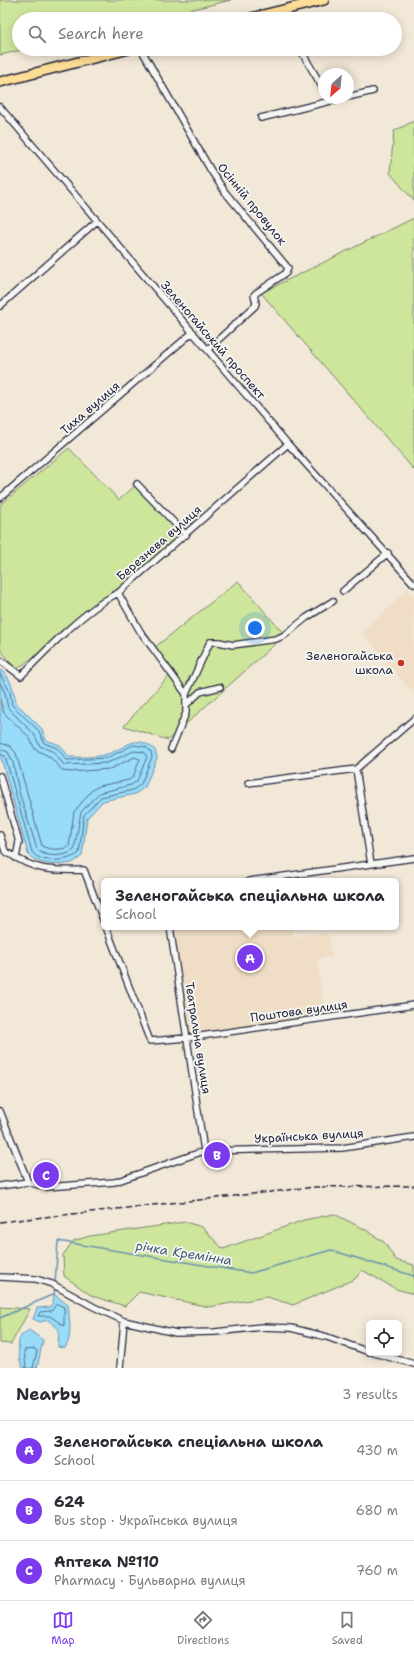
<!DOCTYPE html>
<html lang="en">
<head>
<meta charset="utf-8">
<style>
	body { margin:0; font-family:"Shantell Sans",sans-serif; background:#f7f7f7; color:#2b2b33 }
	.controls { position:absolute; right:12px; bottom:12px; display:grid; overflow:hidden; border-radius:6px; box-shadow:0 2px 10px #0003 }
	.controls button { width:36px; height:36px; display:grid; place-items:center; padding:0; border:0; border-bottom:1px solid #e1e1e2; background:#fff; color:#2b2b33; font:20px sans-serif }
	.compass { position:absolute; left:318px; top:68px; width:36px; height:36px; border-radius:50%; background:#fff; box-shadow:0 2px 10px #0003; rotate:207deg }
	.you { position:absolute; left:255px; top:628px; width:14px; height:14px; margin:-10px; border:3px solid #fff; border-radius:50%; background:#1a73e8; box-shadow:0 0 0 6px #1a73e833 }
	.badge { display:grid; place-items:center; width:26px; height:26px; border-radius:50%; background:#7c3aed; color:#fff; font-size:13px; font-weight:700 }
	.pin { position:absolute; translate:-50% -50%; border:2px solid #fff; box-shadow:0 1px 4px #0006 }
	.popup { position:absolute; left:101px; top:878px; width:298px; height:52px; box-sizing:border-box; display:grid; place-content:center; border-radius:6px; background:#fff; filter:drop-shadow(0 1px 3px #0005); font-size:13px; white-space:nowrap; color:#7c7c81 }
	.popup b { font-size:15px; color:#2b2b33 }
	.popup::after { content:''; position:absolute; left:50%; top:100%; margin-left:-8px; border:8px solid transparent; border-top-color:#fff }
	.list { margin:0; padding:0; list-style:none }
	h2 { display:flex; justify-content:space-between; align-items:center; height:52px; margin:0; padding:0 16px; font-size:17px }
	h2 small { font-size:13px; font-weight:400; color:#7c7c81 }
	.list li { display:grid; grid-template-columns:26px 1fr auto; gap:12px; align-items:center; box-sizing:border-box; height:60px; padding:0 16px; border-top:1px solid #e1e1e2 }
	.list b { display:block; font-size:15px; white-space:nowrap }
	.list p { margin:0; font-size:13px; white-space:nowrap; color:#7c7c81 }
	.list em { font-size:13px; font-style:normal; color:#7c7c81 }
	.icon { flex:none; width:22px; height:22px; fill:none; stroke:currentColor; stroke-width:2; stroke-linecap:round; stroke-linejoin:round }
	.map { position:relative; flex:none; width:414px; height:1368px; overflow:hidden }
	.search { position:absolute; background:#fff; box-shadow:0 2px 10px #0003; left:12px; right:12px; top:12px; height:44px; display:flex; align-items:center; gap:10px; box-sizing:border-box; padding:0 14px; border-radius:22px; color:#7c7c81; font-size:15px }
	.sheet { height:232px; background:#fff }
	nav { display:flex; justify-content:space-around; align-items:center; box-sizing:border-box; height:56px; border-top:1px solid #e1e1e2; background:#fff; font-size:11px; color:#7c7c81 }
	nav a { display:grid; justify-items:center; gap:2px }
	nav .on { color:#7c3aed }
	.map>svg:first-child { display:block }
</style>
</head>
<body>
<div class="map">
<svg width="414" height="1368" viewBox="0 0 414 1368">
	<rect width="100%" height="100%" fill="#f2e8d8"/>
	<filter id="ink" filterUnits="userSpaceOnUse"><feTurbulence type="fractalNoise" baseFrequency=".025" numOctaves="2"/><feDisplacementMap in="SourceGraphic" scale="8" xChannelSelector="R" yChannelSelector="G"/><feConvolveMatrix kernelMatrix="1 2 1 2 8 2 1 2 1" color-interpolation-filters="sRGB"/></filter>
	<g filter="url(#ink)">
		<path fill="#efdec5" d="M 408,589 L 414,596 L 414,694 L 362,632 Z
			M 172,927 L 292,927 L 294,937 L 328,933 L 332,957 L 317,959 L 325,1016 L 188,1036 Z"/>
		<path fill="#cde69c" stroke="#78846c" d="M 0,0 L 231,0 L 152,19 L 19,19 L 19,49 L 26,49 L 0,55 Z
			M 414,121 L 414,201 L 390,173 L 394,131 Z
			M 414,218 L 414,470 L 261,293 Z
			M 69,448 L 119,500 L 137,484 L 186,535 L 118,593 L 16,670 L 0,649 L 0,505 Z
			M 238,581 L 285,635 L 168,740 L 124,726 L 174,670 L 154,648 Z
			M 334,1214 L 366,1230 L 384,1242 L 396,1260 L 414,1265 L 414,1294 L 396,1289 L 362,1270 L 355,1279 L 293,1305 L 267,1297 L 209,1307 L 139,1292 L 125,1306 L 92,1296 L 64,1276 L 63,1255 L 73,1241 L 90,1236 L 185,1222 L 202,1227 L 223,1249 L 304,1220 Z
			M 0,1307 L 30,1309 L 11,1344 L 0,1343 Z"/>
		<path fill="#98dcfa" stroke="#6992ae" d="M 0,669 C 11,677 14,691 16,703 L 42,729 L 46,740 L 60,745 L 69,757 C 80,757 96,758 107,754 C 127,748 135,732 155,750 L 157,758 L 145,787 L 135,794 L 103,801 L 87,818 L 82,856 C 79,858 75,862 71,863 C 57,866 37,865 28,854 L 0,754 Z
			M 54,1294 L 68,1305 C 69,1318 73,1337 65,1348 L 58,1347 L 59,1329 L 48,1320 L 40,1322 L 33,1319 L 37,1308 L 50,1307 L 53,1303 Z
			M 29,1330 L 43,1340 L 37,1368 L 23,1368 C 19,1361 16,1344 21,1336 C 23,1334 27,1332 29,1330 Z"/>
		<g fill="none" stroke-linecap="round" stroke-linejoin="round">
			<path stroke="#516c87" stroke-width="1" d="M 0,674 L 10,692 L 12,705 L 39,731 L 44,743 L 57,748 L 67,760 L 107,758 L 133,745 L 146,747 L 151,752 L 152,757 L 141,784 L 133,790 L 101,797 L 84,815 L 79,853 C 68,862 41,864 32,852 L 5,756 L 0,754
				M 0,683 L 5,693 L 8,708 L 34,734 L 40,746 L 54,752 L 64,765 L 107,763 L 134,751 L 144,752 L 147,757 L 137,781 L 131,785 L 99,793 L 81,812 L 74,850 C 66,857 44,858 37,849 L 19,792 L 13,762 L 8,752 L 0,749
				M 0,700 L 4,713 L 29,737 L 35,749 L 50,757 L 63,771 L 70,772 L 110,769 L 135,757 L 140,759 L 133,777 L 129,780 L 99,786 L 92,790 L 74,812 L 69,847 C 62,850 48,850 42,846 L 16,753 L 10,746 L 0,743
				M 57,1304 L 64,1307 L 64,1326 L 50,1316 L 38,1316 L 40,1312 L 51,1311 Z
				M 26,1368 L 24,1350 L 35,1349 L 37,1351 L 33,1368"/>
			<path stroke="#6992ae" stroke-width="1.5" d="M 55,1284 L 58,1241 L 251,1273 L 331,1250 L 414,1276
				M 0,1318 L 54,1294 L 55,1288"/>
			<defs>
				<path id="minor" d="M 278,11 L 283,19
					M 141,49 L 210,169 L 225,192 L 288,268 L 286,273 L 256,293 L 254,295 L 256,303 L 255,306 L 208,349
					M 300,49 L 324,90
					M 348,97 L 373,91
					M 0,107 L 288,444 L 414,584
					M 261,118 L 343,98
					M 0,306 L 97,221
					M 137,484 L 186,535
					M 0,498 L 193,332
					M 343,591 L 388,553
					M 0,660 L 21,676 C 46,650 86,609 118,593
					M 186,694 L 140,631 L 118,593 L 288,444
					M 186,705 L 200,692 L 220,687
					M 171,749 L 186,713 L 186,694 L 210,642 L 219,642 L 233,645 L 276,639 L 285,635 L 306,618 L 333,601
					M 356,769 L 371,864
					M 0,776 L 19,842 L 16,858
					M 248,783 L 356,769 L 414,719
					M 0,835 L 5,851 C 35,871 49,871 84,870 L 104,922
					M 249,881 L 414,858
					M 106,927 L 150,1041 L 187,1038 L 414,1005
					M 170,927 L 204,1151
					M 0,1111 L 28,1182
					M 0,1186 L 28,1182 L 46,1187 L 115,1182 L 204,1151 L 342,1148 L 414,1137
					M 0,1277 L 36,1279 L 52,1284 L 94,1307 L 124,1321 L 176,1333 L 215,1332 L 262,1327 L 291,1328 L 327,1337 L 369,1352
					M 374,1353 L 414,1364
					M 120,1368 L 124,1321"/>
				<path id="trunk" d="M 247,19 L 324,0
					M 0,82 L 129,49"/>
			</defs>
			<use href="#minor" stroke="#22223b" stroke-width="8"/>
			<use href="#trunk" stroke="#22223b" stroke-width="12"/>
			<use href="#minor" stroke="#f6f6f2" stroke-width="5.5"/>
			<use href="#trunk" stroke="#fedd96" stroke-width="9"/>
			<path stroke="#22223b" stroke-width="1.5" stroke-dasharray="6 3" stroke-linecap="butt" d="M 0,1222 L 315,1187 L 414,1186"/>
		</g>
	</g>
	<circle fill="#c8321e" stroke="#f6f6f2" stroke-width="1.5" cx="401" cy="663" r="4"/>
	<g text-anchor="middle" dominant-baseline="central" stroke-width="3.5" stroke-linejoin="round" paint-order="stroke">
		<g font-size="12" fill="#22223b" stroke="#f6f6f2">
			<text transform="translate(252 204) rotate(51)">Осінній провулок</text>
			<text transform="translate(213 340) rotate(49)">Зеленогайський проспект</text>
			<text transform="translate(90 408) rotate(-41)">Тиха вулиця</text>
			<text transform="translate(159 543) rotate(-41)">Березнева вулиця</text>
			<text transform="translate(299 1011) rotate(-8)">Поштова вулиця</text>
			<text transform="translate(198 1038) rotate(81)">Театральна вулиця</text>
			<text transform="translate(309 1136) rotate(-3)">Українська вулиця</text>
		</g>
		<g font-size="12" fill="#22223b" stroke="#f6f6f2" text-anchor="end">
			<text x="393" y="656">Зеленогайська<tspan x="393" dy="14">школа</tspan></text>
		</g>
		<g font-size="13" font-style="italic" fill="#455a74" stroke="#f6f6f2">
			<text transform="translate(184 1253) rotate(9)">річка Кремінна</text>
		</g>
	</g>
</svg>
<div class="controls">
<button><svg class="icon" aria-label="locate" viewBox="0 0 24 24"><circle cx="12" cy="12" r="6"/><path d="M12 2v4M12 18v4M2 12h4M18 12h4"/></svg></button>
</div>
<svg class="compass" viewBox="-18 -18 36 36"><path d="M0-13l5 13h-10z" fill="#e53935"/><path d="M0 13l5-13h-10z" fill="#7c7c81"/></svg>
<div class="you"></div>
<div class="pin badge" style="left:250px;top:958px">A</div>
<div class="popup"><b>Зеленогайська спеціальна школа</b>School</div>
<div class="pin badge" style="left:217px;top:1155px">B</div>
<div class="pin badge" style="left:46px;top:1175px">C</div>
<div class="search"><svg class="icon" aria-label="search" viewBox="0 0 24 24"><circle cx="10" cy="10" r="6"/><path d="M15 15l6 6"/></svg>Search here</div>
</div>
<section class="sheet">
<h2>Nearby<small>3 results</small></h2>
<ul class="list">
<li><span class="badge">A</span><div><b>Зеленогайська спеціальна школа</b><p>School</p></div><em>430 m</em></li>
<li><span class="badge">B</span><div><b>624</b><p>Bus stop · Українська вулиця</p></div><em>680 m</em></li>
<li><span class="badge">C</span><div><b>Аптека №110</b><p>Pharmacy · Бульварна вулиця</p></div><em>760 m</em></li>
</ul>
</section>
<nav>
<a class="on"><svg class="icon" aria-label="map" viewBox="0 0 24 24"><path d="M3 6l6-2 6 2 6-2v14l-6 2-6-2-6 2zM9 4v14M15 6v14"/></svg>Map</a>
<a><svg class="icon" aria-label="directions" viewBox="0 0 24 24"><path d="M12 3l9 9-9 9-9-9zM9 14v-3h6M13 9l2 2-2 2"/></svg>Directions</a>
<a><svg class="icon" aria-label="saved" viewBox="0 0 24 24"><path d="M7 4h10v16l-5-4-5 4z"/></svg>Saved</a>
</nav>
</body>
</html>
